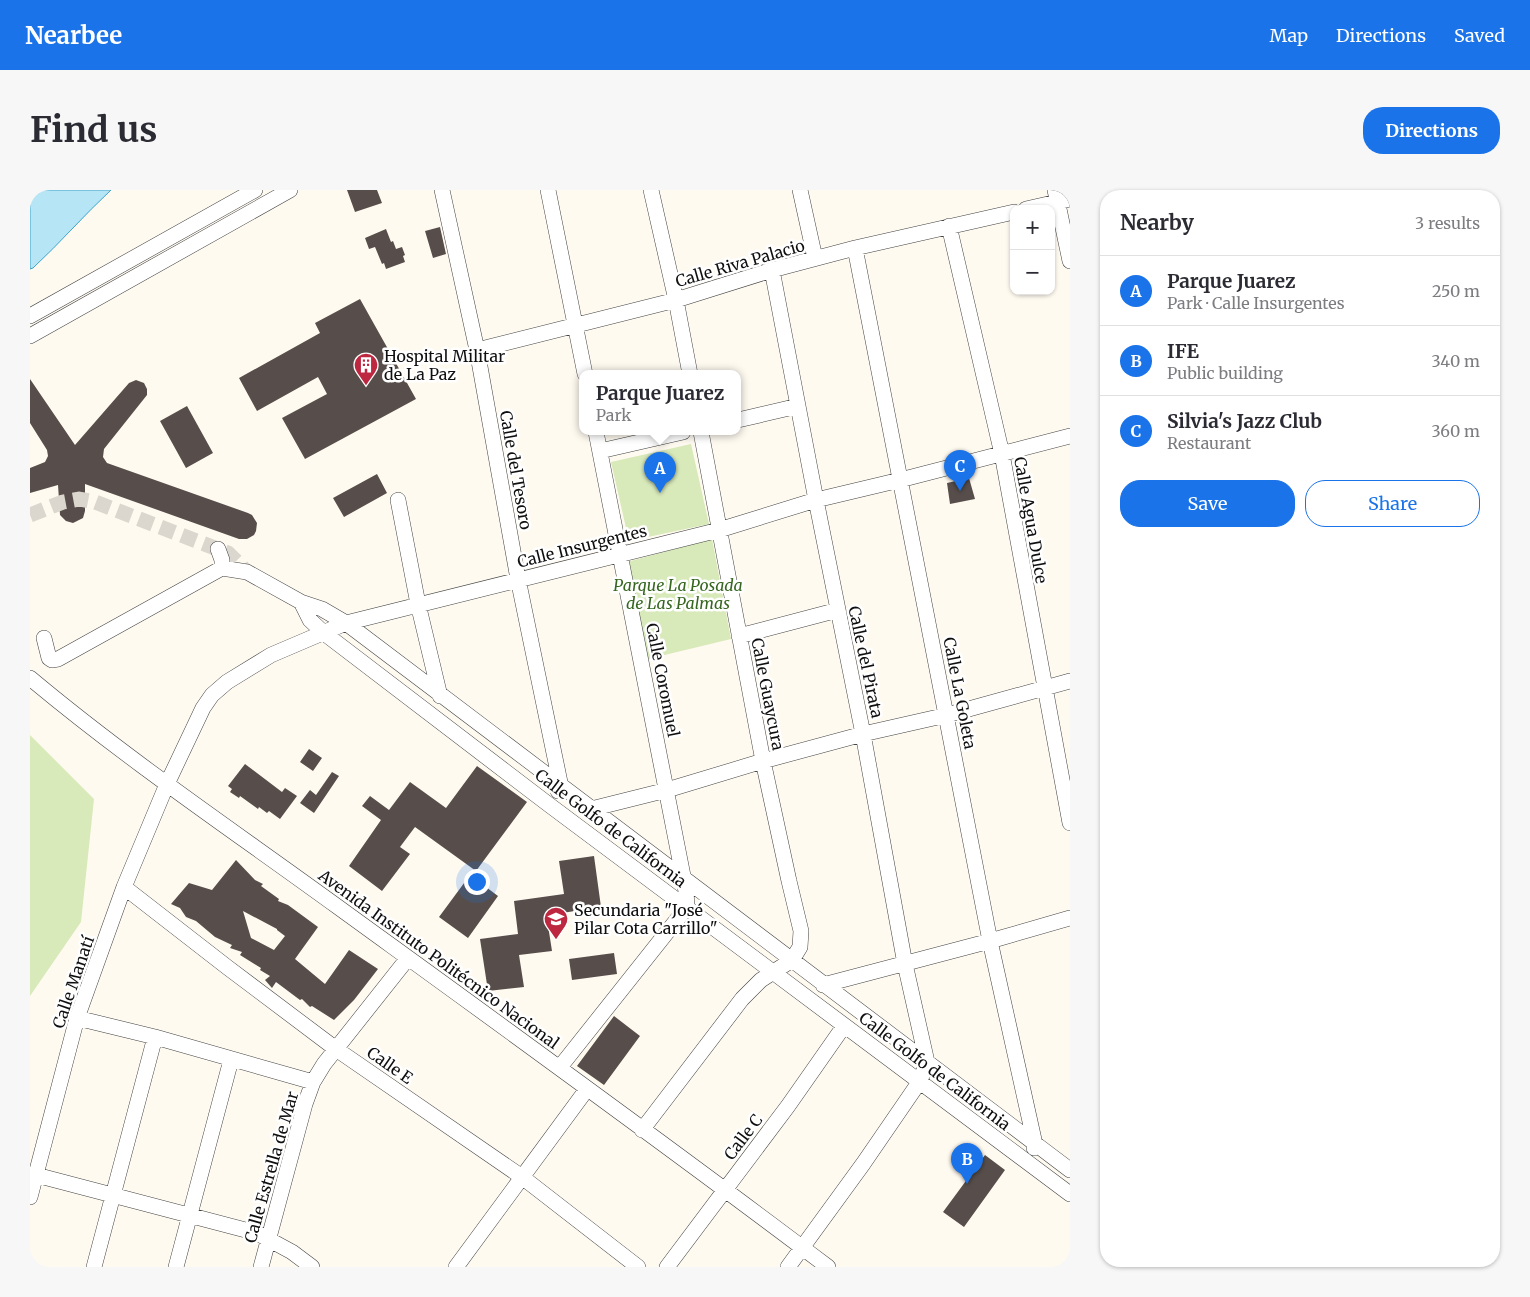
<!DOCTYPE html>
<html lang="en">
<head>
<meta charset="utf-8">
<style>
	body { margin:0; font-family:Merriweather,serif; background:#f7f7f7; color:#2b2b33 }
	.controls { position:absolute; right:15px; top:15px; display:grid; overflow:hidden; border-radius:10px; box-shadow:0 1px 4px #0004 }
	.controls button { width:45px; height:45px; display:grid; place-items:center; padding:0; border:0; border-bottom:1px solid #e1e1e2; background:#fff; color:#2b2b33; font:25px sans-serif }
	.you { position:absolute; left:446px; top:691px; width:18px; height:18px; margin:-12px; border:4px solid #fff; border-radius:50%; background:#1a73e8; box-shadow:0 0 0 8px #1a73e833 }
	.badge { display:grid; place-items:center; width:32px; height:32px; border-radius:50%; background:#1a73e8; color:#fff; font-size:16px; font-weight:700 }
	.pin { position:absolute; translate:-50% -41px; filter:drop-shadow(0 1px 2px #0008) }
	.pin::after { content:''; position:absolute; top:26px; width:18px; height:15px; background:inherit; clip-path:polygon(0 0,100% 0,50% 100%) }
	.popup { position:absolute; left:549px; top:180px; width:162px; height:65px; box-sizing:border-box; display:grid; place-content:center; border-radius:10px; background:#fff; filter:drop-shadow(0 1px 4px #0005); font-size:16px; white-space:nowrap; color:#7c7c81 }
	.popup b { font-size:19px; color:#2b2b33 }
	.popup::after { content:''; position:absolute; left:50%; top:100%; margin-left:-10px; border:10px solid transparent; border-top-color:#fff }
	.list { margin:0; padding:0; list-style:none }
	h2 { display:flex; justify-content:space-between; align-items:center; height:65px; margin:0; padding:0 20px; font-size:21px }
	h2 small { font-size:16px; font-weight:400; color:#7c7c81 }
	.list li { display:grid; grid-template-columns:32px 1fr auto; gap:15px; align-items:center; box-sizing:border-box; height:70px; padding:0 20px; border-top:1px solid #e1e1e2 }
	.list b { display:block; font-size:19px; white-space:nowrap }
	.list p { margin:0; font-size:16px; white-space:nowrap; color:#7c7c81 }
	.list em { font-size:16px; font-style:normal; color:#7c7c81 }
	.actions { display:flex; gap:10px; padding:15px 20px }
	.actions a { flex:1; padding:11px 0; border:1px solid #1a73e8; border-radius:20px; text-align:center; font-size:18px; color:#1a73e8 }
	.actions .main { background:#1a73e8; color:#fff }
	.map { position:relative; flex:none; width:1040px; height:1077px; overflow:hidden; border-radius:20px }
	header { display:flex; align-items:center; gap:30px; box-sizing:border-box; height:70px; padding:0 25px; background:#1a73e8; color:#fff }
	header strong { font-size:24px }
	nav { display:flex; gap:28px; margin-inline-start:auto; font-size:18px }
	.intro { display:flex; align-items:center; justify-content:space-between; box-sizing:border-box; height:120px; padding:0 30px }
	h1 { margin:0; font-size:35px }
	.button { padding:12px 22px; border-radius:20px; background:#1a73e8; color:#fff; font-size:18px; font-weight:700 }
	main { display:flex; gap:30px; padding:0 30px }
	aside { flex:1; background:#fff; border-radius:20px; box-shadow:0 1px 4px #0004 }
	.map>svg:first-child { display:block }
</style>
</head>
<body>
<header>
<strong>Nearbee</strong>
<nav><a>Map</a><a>Directions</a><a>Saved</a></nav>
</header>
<div class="intro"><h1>Find us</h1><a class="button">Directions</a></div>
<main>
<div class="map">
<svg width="1040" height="1077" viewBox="0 0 1040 1077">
	<rect width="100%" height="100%" fill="#fffaf0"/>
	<path fill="#d8e9ba" d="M 661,254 L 679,334 L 599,351 L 581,272 Z
		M 682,349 L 701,449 L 618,469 L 597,372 Z
		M 0,545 L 64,609 L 51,732 L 0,806 Z"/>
	<path fill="#b6e5f5" stroke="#3ea3cb" d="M 0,0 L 81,0 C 54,25 30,53 3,78 L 0,79 Z"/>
	<path fill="#574e4b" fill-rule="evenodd" d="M 317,0 L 347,0 L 352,13 L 325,22 Z
		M 410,37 L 416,64 L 403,68 L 395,41 Z
		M 356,39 L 361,52 L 363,51 L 366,59 L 372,57 L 375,65 L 373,66 L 375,72 L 356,79 L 354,73 L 352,74 L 345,57 L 339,59 L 335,48 Z
		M 330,109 L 386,209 L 275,269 L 252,228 L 297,204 L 288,187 L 227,221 L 209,188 L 290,143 L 285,133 Z
		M 0,189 L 45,255 L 99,193 L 106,190 L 114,193 L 117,199 L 117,205 L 74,259 L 73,267 L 77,273 L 218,323 L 222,325 L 227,333 L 226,341 L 224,345 L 217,349 L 209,349 L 55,294 L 55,321 L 53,328 L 43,333 L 36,331 L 30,325 L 28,295 L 0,303 L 0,278 L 15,272 L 18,266 L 17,260 L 0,233 Z
		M 157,216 L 183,263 L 156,278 L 130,231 Z
		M 347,284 L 357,303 L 314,327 L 303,308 Z
		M 939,288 L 945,309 L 920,314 L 917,293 Z
		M 279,559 L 292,568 L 283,581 L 270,572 Z
		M 215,574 L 252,602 L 255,598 L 267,606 L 250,629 L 239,621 L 237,623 L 229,617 L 228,619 L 210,606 L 209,608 L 200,602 L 202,599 L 198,596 Z
		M 447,576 L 497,612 L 446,681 L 385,637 L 370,657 L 380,664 L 352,701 L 319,676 L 351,630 L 332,616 L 340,606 L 359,620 L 380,592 L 416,618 Z
		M 302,582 L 309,586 L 284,623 L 270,613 L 280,600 L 286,605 Z
		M 564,666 L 571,717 L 532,723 L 533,727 L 517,729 L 522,761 L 489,765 L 494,797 L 458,801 L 450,749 L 488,744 L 484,711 L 534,704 L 529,671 Z
		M 206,670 L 225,690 L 233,694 L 231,696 L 249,709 L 248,711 L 258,715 L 288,737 L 265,769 L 295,794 L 319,760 L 348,779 L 324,810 L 304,830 L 282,816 L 280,817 L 272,809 L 270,810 L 246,792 L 242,798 L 235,790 L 240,786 L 230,780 L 231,778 L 210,765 L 212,762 L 200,758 L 202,755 L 185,747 L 166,731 L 156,727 L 150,718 L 141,714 L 159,693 L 182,700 ZM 213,721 L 247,739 L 247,740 L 255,746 L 244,760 L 221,748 Z
		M 440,685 L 468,706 L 438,748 L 409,727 Z
		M 584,763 L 587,784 L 542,790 L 539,769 Z
		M 584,826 L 610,846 L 574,895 L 547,876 Z
		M 955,965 L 975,980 L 934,1037 L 913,1022 Z"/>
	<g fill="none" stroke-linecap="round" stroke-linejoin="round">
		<path stroke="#dbd7ce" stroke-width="15" stroke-dasharray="15 8" stroke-linecap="butt" d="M 0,325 L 33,312 L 49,309 L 65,312 L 198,363 L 217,382"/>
		<defs>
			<path id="minor" d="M 412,0 L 447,160 L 488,389 L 531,597 L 528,601
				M 518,0 L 555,184
				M 621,0 L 646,110 L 660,184
				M 770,0 L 785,68
				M 1025,0 L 1040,71
				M 996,19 L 1040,9
				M 919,36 L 972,264 L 1040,633
				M 825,58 L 960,751 L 1005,954 L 1004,958
				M 742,80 L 786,310 L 833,544 L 875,774 L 897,872 L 890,891 L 833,974 L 758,1077
				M 0,126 L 225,0
				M 0,146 L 260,0
				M 447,160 L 646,110 L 742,80 L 825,58 L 984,22
				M 708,230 L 768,216
				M 570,261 L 653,242
				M 368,310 L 388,414 L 410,506
				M 188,359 L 192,370 L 192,378
				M 271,412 L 280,430 L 294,443 L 518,614 L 1040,1004
				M 709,446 L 808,420
				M 14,448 L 19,468 L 22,470 L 28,469 L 192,378 L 217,382 L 271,412 L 292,419 L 316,433 L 1040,980
				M 0,488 C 98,570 205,642 308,717 C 472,836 637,955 798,1077
				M 561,619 L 637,600 L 733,571 L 833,544 L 917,525 L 1040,491
				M 94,697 L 197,777 L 306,859 L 492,987 L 608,1077
				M 793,795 L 960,751 L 1040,728
				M 47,828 L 125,847 L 283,892
				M 530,877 L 657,717 L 656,701 L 566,242
				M 612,940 L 712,809 L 731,790 L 762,770 L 770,757 L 771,741 L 759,691 L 733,571 L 671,242
				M 6,985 L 227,1043 L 262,1062 L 282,1077
				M 0,1007 L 47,828 L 94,697 L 137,594 L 173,518 L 182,505 L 197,492 L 241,465 L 316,433 L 689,340 L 786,310 L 870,290 L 1040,246
				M 64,1077 L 125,847
				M 146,1077 L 201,870
				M 231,1077 L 275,914 L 283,892 L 294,874 L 378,768
				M 426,1077 L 557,899
				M 637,1077 L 758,916 L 814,836"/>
		</defs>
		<use href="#minor" stroke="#424242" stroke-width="16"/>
		<use href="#minor" stroke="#fff" stroke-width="15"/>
	</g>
	<defs>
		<symbol id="building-pin" viewBox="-11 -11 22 30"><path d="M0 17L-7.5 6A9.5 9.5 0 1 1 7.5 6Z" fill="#bd2840" stroke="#fff"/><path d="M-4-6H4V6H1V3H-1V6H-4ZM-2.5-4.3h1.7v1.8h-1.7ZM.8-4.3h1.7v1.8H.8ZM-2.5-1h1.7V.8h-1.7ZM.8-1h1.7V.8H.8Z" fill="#fff"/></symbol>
		<symbol id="school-pin" viewBox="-11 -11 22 30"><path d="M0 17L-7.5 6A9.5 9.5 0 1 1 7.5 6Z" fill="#bd2840" stroke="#fff"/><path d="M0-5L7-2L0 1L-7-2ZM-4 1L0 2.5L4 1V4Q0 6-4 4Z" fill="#fff"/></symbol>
	</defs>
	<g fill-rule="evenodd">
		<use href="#building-pin" x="322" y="161" width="28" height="38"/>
		<use href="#school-pin" x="512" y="715" width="28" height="38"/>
	</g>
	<g text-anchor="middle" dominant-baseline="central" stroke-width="5" stroke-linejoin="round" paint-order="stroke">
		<g font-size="16" fill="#0f0f0f" stroke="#fff">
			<text transform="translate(710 73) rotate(-16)">Calle Riva Palacio</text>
			<text transform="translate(486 280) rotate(80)">Calle del Tesoro</text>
			<text transform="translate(1001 330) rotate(80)">Calle Agua Dulce</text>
			<text transform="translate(552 356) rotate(-14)">Calle Insurgentes</text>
			<text transform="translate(836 472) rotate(78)">Calle del Pirata</text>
			<text transform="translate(633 490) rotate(79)">Calle Coromuel</text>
			<text transform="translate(930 503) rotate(79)">Calle La Goleta</text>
			<text transform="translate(738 504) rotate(79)">Calle Guaycura</text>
			<text transform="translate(581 638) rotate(37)">Calle Golfo de California</text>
			<text transform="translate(409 769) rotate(36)">Avenida Instituto Politécnico Nacional</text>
			<text transform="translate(43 792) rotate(-71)">Calle Manatí</text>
			<text transform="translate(360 875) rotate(35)">Calle E</text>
			<text transform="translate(905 881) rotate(37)">Calle Golfo de California</text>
			<text transform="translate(713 947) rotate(-53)">Calle C</text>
			<text transform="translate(241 977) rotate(-74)">Calle Estrella de Mar</text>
		</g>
		<g font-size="16" fill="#0f0f0f" stroke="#fff" text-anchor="start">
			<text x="354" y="166">Hospital Militar<tspan x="354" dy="18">de La Paz</tspan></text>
			<text x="544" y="720">Secundaria "José<tspan x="544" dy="18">Pilar Cota Carrillo"</tspan></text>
		</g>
		<g font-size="16" font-style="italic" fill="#36661f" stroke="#fff">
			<text x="648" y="395">Parque La Posada<tspan x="648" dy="18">de Las Palmas</tspan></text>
		</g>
	</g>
</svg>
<div class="controls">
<button>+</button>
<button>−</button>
</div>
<div class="you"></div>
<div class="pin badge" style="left:630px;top:303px">A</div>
<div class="popup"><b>Parque Juarez</b>Park</div>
<div class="pin badge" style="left:937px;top:994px">B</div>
<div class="pin badge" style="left:930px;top:301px">C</div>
</div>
<aside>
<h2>Nearby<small>3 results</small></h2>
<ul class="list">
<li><span class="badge">A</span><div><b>Parque Juarez</b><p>Park · Calle Insurgentes</p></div><em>250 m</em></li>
<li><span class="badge">B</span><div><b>IFE</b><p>Public building</p></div><em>340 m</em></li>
<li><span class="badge">C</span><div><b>Silvia's Jazz Club</b><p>Restaurant</p></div><em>360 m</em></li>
</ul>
<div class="actions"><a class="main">Save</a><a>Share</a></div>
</aside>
</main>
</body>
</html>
